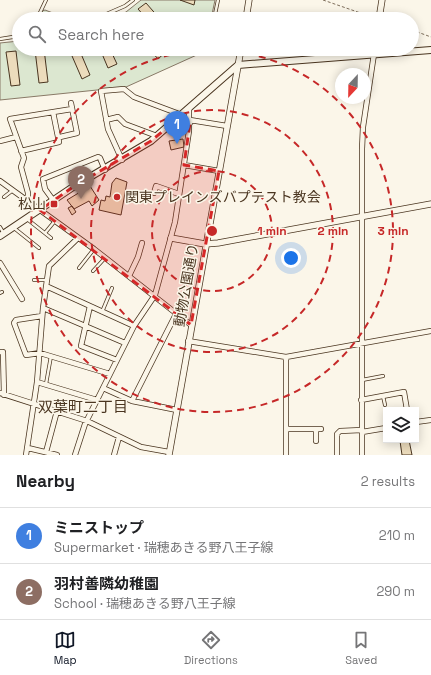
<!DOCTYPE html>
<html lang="en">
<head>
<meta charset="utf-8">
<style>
	body { margin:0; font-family:"Space Grotesk","Noto Sans JP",sans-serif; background:#f6f6f6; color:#202124 }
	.controls { position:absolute; right:12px; bottom:12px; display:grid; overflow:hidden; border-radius:0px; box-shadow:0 2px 10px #0003 }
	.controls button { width:36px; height:36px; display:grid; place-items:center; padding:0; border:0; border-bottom:1px solid #e0e0e0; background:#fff; color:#202124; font:20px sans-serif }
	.compass { position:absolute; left:335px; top:68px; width:36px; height:36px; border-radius:50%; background:#fff; box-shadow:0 2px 10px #0003; rotate:202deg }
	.you { position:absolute; left:291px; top:258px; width:14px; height:14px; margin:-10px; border:3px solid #fff; border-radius:50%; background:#1a73e8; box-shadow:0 0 0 6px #1a73e833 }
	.badge { display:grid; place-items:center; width:26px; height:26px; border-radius:50%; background:#111827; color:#fff; font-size:13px; font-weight:700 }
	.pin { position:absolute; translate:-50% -33px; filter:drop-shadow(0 1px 2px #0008) }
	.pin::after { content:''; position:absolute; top:21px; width:14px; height:12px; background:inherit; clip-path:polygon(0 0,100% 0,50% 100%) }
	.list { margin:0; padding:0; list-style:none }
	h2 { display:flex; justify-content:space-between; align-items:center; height:52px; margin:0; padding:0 16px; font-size:17px }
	h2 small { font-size:13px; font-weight:400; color:#757577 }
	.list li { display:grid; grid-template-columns:26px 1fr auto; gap:12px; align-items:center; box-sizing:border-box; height:56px; padding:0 16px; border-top:1px solid #e0e0e0 }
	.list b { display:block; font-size:15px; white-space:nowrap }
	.list p { margin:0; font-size:13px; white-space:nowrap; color:#757577 }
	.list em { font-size:13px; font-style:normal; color:#757577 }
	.icon { flex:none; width:22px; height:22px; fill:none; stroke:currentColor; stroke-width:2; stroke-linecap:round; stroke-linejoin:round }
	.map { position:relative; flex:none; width:431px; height:455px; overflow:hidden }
	.search { position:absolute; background:#fff; box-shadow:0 2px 10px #0003; left:12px; right:12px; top:12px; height:44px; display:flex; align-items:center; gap:10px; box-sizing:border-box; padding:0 14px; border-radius:22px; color:#757577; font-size:15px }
	.sheet { height:164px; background:#fff }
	nav { display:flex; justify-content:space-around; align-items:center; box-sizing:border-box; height:56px; border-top:1px solid #e0e0e0; background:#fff; font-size:11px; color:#757577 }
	nav a { display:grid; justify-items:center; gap:2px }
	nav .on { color:#111827 }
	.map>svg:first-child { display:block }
</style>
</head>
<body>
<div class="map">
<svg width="431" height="455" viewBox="0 0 431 455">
	<rect width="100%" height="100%" fill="#fbf6e9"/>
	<path fill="#dce7d0" stroke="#887966" d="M 141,0 L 215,0 L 211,19 L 110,19 L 126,12 Z
		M 45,10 L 69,19 L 28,19 L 31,15 Z
		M 19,41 L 19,49 L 210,49 L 126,87 L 0,100 L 0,43 Z"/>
	<path fill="#ecdcbc" stroke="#4a3520" d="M 180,0 L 195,0 L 194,5 Z
		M 146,3 L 160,19 L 147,19 L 138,9 Z
		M 44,49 L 48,82 L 39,83 L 35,50 Z
		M 69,49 L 79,49 L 90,75 L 82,79 Z
		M 100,49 L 110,49 L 117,64 L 108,68 Z
		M 154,49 L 169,49 L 158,59 L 151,51 Z
		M 16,51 L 20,85 L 11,86 L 6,52 Z
		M 183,139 L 184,147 L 171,150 L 169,141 Z
		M 116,178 L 127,182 L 121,215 L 99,210 L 101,200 L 105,201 L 106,196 L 110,197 L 112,183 Z
		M 90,186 L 99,200 L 92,206 L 89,201 L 74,209 L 67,200 Z
		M 72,206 L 76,212 L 72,215 L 68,208 Z
		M 409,440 L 412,455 L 402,455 L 400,441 Z"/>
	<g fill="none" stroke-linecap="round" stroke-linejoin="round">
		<defs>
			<path id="service" d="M 37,19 L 46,0
				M 95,19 L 125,6 L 133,0
				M 214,19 L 218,0
				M 0,39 L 19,36
				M 4,197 L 13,190
				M 27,219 L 51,238
				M 0,227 L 4,234
				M 14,228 L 39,248
				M 45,233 L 54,222
				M 79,268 L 94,249
				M 93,271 L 105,258
				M 34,280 L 46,280
				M 0,293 L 2,292
				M 102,312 L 112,288
				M 362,380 L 383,376
				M 46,384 L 51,356
				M 383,396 L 385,405"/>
			<path id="minor" d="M 181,116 L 190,123
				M 106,120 L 118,117 L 125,124 L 157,136
				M 190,120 L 227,126
				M 60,137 L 77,133 L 71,103
				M 0,141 L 16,137
				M 21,151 L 59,142 L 53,112
				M 122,160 L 108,129 L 101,91 L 124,89 L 134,97 L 182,115
				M 184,165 L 219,171
				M 0,181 L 94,249 L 191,325
				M 154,193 L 156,186 L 179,194
				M 53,200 L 45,189 L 43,179 L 98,157 L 100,158 L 105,170
				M 28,201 L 28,193 L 21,167 L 24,158 L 10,119 L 72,109
				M 0,263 L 22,299
				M 129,276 L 138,257 L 142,243
				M 46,286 L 134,326
				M 90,306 L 81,346 L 117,360
				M 43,308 L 125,343
				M 42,316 L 16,320 L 14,323 L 26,355 L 40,353 L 110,374
				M 188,341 L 286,357 L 431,331
				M 0,352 L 3,352 L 4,395
				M 37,382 L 97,400
				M 103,388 L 132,401 L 177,410
				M 0,393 L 87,421 L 141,447 L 169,452
				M 361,400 L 404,392 L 407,410
				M 132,401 L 176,314
				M 416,422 L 431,420
				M 286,429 L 321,429
				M 316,429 L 316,441
				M 362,432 L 386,428
				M 28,448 L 57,455
				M 46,452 L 57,411
				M 26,455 L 37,382 L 43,308 L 49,266 L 78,238
				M 75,455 L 85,424 L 134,326 L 155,295 L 175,222 L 189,131 L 189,108
				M 114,455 L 119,437
				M 286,455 L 286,357
				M 337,455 L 337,434 L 340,431 L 362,430
				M 362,455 L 362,149 L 363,127 L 374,54"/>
			<path id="tertiary" d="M 246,19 L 249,0
				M 379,19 L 382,0
				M 171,238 L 205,244 L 218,243 L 431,204
				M 169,455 L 241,49"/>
			<path id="secondary" d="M 0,236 L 73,187 L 151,141 L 238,65 L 431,50"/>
		</defs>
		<use href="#service" stroke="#4a3520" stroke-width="4"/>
		<use href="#minor" stroke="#4a3520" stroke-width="6"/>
		<use href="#tertiary" stroke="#4a3520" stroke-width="7"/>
		<use href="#secondary" stroke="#4a3520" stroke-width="8"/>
		<path stroke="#7f6f5c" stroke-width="1" stroke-dasharray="3 2" stroke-linecap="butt" d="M 323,0 L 375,18
			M 412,30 L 431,37"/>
		<use href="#service" stroke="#fbf6e9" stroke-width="2.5"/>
		<use href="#minor" stroke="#fbf6e9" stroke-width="4.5"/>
		<use href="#tertiary" stroke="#fbf6e9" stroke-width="5.5"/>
		<use href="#secondary" stroke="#fbf6e9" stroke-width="6"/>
	</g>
	<path fill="#d62828" fill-opacity="0.2" stroke="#d62828" stroke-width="3" stroke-dasharray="8 5" stroke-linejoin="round" d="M 181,116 L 190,123 L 184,165 L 219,171 L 191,325 L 40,210 L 73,187 L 151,141 Z"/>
	<g fill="none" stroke="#c62828" stroke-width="2" stroke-dasharray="7 5">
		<circle cx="212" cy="231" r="60"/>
		<circle cx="212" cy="231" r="121"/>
		<circle cx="212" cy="231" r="181"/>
	</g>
	<g fill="#c62828" stroke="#fbf6e9" stroke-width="1.5">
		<circle cx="117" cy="197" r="4"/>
		<rect x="50" y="200" width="8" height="8" rx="2"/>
	</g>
	<g text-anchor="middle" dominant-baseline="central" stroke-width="3" stroke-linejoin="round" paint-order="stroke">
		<g font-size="14" fill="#4a3520" stroke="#fbf6e9" text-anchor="start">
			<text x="125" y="197">関東プレインズバプテスト教会</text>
			<text x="46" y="204" text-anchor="end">松山</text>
		</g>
		<g font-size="14" fill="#4a3520" stroke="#fbf6e9">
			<text transform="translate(186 285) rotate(-80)">動物公園通り</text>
		</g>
		<g font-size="15" fill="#4a3520" stroke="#fbf6e9">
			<text x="83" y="406">双葉町二丁目</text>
		</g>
	</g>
	<circle cx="212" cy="231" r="6" fill="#c62828" stroke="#fbf6e9" stroke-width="2"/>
	<g font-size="12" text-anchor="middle" font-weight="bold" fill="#c62828" stroke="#fbf6e9" stroke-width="3" stroke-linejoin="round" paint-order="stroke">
		<text x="272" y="235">1 min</text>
		<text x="333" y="235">2 min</text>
		<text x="393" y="235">3 min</text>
	</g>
</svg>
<div class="controls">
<button><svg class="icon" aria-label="layers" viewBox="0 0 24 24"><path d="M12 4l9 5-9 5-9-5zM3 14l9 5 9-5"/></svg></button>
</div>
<svg class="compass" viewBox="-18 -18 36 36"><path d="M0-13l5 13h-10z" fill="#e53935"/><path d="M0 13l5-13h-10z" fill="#757577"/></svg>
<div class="you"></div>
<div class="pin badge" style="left:177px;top:144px;background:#3f7fe0">1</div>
<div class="pin badge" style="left:81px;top:199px;background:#8d6e63">2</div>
<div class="search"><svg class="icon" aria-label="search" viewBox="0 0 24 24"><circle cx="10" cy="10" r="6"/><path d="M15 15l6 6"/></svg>Search here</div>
</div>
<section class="sheet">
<h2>Nearby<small>2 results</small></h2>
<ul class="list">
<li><span class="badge" style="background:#3f7fe0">1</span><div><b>ミニストップ</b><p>Supermarket · 瑞穂あきる野八王子線</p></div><em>210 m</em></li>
<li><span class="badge" style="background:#8d6e63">2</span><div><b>羽村善隣幼稚園</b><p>School · 瑞穂あきる野八王子線</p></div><em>290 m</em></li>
</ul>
</section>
<nav>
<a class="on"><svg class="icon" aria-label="map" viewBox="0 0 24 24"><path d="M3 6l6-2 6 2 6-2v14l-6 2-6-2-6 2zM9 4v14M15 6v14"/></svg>Map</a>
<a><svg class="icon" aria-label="directions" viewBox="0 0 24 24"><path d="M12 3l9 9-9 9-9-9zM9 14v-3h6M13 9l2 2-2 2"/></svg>Directions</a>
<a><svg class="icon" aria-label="saved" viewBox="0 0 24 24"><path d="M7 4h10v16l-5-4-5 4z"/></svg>Saved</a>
</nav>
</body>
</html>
